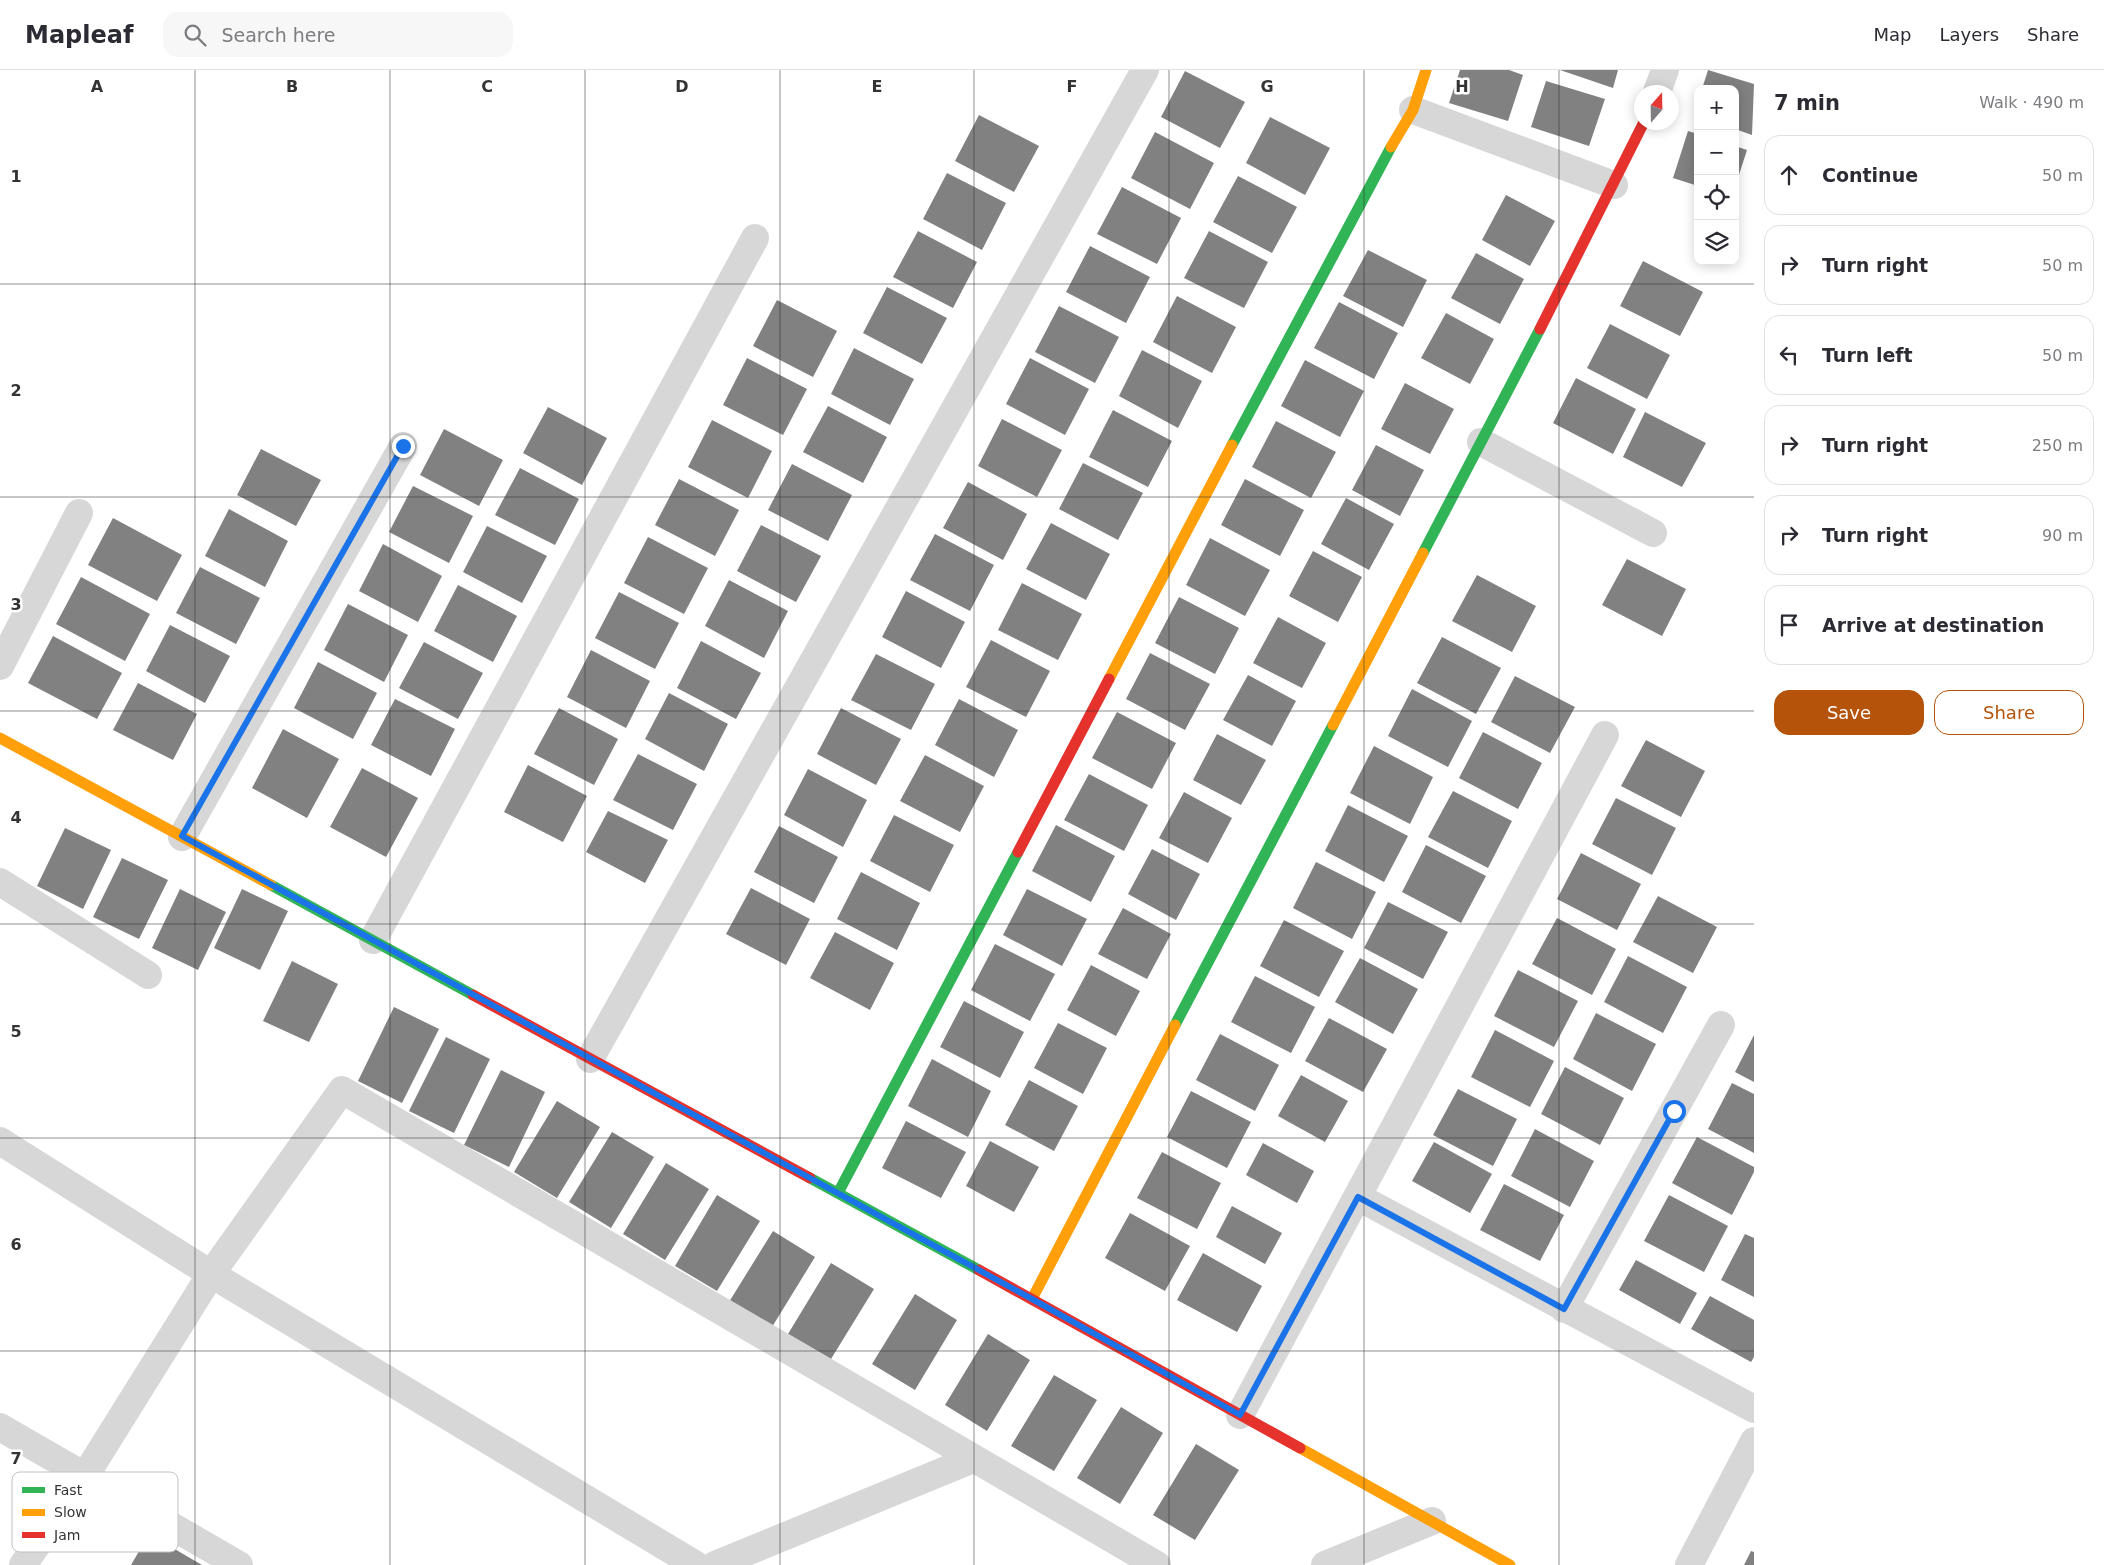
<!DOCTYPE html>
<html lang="en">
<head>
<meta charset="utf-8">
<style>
	body { margin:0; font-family:"DejaVu Sans",sans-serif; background:#f7f7f7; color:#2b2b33 }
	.controls { position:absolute; right:15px; top:15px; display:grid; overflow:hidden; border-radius:10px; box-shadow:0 2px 12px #0003 }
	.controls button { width:45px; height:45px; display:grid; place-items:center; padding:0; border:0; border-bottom:1px solid #e1e1e2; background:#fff; color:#2b2b33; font:25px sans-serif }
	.compass { position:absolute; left:1634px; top:15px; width:45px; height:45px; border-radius:50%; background:#fff; box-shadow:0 2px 12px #0003; rotate:20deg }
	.stop { position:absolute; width:15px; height:15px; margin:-11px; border:4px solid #1a73e8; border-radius:50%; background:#fff }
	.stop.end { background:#1a73e8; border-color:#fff; box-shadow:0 1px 5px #0008 }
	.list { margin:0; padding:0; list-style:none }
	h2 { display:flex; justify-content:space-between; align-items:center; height:65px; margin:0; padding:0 20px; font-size:21px }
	h2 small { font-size:16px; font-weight:400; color:#7c7c81 }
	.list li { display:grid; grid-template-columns:32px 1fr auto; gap:15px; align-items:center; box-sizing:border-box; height:80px; margin:0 10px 10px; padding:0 10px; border:1px solid #e1e1e2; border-radius:15px }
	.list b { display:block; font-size:19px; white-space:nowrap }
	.list em { font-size:16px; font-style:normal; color:#7c7c81 }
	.actions { display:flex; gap:10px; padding:15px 20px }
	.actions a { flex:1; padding:11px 0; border:1px solid #b45309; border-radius:15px; text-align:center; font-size:18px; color:#b45309 }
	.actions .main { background:#b45309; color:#fff }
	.icon { flex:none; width:28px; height:28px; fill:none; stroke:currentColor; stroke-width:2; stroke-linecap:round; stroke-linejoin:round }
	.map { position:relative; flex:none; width:1754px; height:1495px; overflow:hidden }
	header { display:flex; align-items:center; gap:30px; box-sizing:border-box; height:70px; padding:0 25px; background:#fff; border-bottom:1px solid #e1e1e2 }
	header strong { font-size:24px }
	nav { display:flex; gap:28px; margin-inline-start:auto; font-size:18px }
	.search { width:350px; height:45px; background:#f7f7f7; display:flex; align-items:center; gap:12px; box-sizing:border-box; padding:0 18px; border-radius:15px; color:#7c7c81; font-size:19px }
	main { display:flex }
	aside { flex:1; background:#fff }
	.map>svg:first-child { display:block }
</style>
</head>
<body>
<header>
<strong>Mapleaf</strong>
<div class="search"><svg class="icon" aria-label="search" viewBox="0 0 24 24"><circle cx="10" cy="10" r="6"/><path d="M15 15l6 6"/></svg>Search here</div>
<nav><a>Map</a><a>Layers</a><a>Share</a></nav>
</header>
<main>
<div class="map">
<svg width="1754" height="1495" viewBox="0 0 1754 1495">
	<rect width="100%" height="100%" fill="#fff"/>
	<path fill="#818181" d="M 1460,0 L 1509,0 L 1523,5 L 1508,51 L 1449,33 Z
		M 1560,0 L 1618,0 L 1613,18 Z
		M 1708,0 L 1754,14 L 1752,65 L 1735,59 L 1735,19 L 1702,19 Z
		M 1185,1 L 1245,32 L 1220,78 L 1161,47 Z
		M 1546,11 L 1605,29 L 1589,76 L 1531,57 Z
		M 1697,35 L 1698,35 L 1698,47 L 1694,46 Z
		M 979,45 L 1039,76 L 1014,122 L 955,91 Z
		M 1270,47 L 1330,78 L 1305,125 L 1246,93 Z
		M 1688,61 L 1698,64 L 1698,116 L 1673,108 Z
		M 1155,62 L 1214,93 L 1190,139 L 1131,108 Z
		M 1735,76 L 1747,80 L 1736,114 L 1735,114 Z
		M 947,103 L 1006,133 L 982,180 L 923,149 Z
		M 1238,106 L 1297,137 L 1272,183 L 1213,152 Z
		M 1122,117 L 1181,148 L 1157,194 L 1097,164 Z
		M 1506,125 L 1555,151 L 1530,196 L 1482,170 Z
		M 918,161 L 977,192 L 953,238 L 893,207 Z
		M 1209,161 L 1268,192 L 1244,238 L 1184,208 Z
		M 1090,176 L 1150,207 L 1126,253 L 1066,222 Z
		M 1368,180 L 1427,210 L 1403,257 L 1343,226 Z
		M 1476,183 L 1524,209 L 1500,254 L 1451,228 Z
		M 1643,191 L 1703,222 L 1680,266 L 1620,236 Z
		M 887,217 L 947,248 L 922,294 L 863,263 Z
		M 1177,226 L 1236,257 L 1212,303 L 1153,272 Z
		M 777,230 L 837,261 L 813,307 L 753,276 Z
		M 1339,232 L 1398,263 L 1374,309 L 1314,278 Z
		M 1059,236 L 1119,267 L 1095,313 L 1035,282 Z
		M 1446,243 L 1494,269 L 1470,314 L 1421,288 Z
		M 1610,254 L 1670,285 L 1647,329 L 1587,298 Z
		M 854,278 L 914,309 L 890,355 L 831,324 Z
		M 1142,280 L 1202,311 L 1178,358 L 1119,326 Z
		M 747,288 L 807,319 L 783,365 L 723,335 Z
		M 1030,288 L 1089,319 L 1065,365 L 1006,334 Z
		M 1305,290 L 1364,321 L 1340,367 L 1281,336 Z
		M 1576,308 L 1636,339 L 1613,384 L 1553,353 Z
		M 1405,313 L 1454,339 L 1430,384 L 1381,359 Z
		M 828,336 L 887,367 L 863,413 L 803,382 Z
		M 548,337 L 607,368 L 582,415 L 523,383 Z
		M 1113,340 L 1172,371 L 1148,417 L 1089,387 Z
		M 1645,342 L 1706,373 L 1682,417 L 1623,387 Z
		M 1002,349 L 1062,380 L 1037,427 L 978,396 Z
		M 712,350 L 772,381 L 748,428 L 688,397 Z
		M 1276,351 L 1336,382 L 1311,428 L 1252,397 Z
		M 444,359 L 503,390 L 479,436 L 420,405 Z
		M 1376,375 L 1424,400 L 1400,446 L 1352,420 Z
		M 261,379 L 321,410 L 296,456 L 237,425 Z
		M 1083,393 L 1143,423 L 1118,470 L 1059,439 Z
		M 792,394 L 852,425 L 828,471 L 768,440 Z
		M 520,398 L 579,429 L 555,475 L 495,445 Z
		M 679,409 L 739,440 L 715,486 L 655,455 Z
		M 1245,409 L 1304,440 L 1280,486 L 1221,455 Z
		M 968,412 L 1027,444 L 1003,490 L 943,458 Z
		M 413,416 L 473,446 L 449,493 L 389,462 Z
		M 1346,428 L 1394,454 L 1369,500 L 1321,474 Z
		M 229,439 L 288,471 L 265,517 L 205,486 Z
		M 113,448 L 182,485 L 157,531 L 88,495 Z
		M 1051,453 L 1110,484 L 1086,530 L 1026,499 Z
		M 761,455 L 821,486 L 796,532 L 737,501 Z
		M 487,456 L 547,486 L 522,533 L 463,502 Z
		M 935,464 L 994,495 L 970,541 L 910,510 Z
		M 648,467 L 708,498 L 684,544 L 624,513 Z
		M 1210,468 L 1270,500 L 1245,546 L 1186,515 Z
		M 383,474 L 442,506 L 418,552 L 359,521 Z
		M 1313,481 L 1362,507 L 1338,552 L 1289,526 Z
		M 1627,489 L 1686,519 L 1662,566 L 1602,535 Z
		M 200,497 L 260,528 L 236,574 L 176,543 Z
		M 1477,505 L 1536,536 L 1512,582 L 1452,551 Z
		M 81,507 L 150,544 L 125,591 L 56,554 Z
		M 729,510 L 788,541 L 764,588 L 705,556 Z
		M 1022,513 L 1082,544 L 1058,590 L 998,560 Z
		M 458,515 L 517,546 L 493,592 L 434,561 Z
		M 906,521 L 965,552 L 941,598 L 882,567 Z
		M 619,522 L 679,553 L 655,599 L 595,568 Z
		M 1179,527 L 1239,558 L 1215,604 L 1155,573 Z
		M 348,534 L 408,565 L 384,612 L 324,580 Z
		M 1278,547 L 1326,573 L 1302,618 L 1253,593 Z
		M 170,555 L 230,586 L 205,633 L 146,601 Z
		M 53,566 L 122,603 L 97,649 L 28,613 Z
		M 1442,567 L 1501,598 L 1476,644 L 1417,613 Z
		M 991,570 L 1050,601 L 1026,647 L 966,617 Z
		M 701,571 L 761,603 L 736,649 L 677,618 Z
		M 424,572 L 483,603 L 458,649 L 399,618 Z
		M 591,580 L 650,611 L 626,658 L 567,627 Z
		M 1150,583 L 1210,614 L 1185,660 L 1126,629 Z
		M 876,584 L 935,614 L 911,660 L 851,630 Z
		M 318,592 L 377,623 L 353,669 L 294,638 Z
		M 1248,605 L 1296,631 L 1272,676 L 1223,650 Z
		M 1515,606 L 1575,637 L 1550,683 L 1491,652 Z
		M 138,613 L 197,644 L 173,690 L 113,660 Z
		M 1412,619 L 1472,651 L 1448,697 L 1388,666 Z
		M 669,623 L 728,654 L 704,701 L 645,669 Z
		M 395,629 L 455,659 L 431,706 L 371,675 Z
		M 959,629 L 1018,660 L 994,707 L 935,675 Z
		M 559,638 L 618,669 L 594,715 L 534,684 Z
		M 841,638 L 901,669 L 876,715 L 817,684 Z
		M 1117,642 L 1176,673 L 1152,719 L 1092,688 Z
		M 283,659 L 339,689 L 307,748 L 252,718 Z
		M 1483,662 L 1542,693 L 1518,739 L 1459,708 Z
		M 1217,664 L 1266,690 L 1241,735 L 1193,710 Z
		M 1646,670 L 1705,701 L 1681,747 L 1621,716 Z
		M 1374,676 L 1433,707 L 1410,754 L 1350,723 Z
		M 638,684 L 697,714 L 673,760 L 613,730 Z
		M 925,685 L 984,716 L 960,762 L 900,731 Z
		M 528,695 L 587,726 L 563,772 L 504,742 Z
		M 362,698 L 418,728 L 386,787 L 330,757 Z
		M 808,699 L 867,730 L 843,777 L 784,745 Z
		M 1089,704 L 1148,735 L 1124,781 L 1064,750 Z
		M 1453,721 L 1512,751 L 1488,798 L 1428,767 Z
		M 1184,722 L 1232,748 L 1208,793 L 1159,768 Z
		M 1616,728 L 1676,758 L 1652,805 L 1592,774 Z
		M 1348,735 L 1408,766 L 1384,812 L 1325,781 Z
		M 608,741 L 668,770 L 645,813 L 586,782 Z
		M 894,745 L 954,775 L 930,822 L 870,791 Z
		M 1056,755 L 1115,786 L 1091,832 L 1032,801 Z
		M 779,756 L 838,787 L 814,833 L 754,802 Z
		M 65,758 L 111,780 L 83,839 L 37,816 Z
		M 1426,775 L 1486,806 L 1461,853 L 1402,822 Z
		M 1152,779 L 1200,804 L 1176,850 L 1128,824 Z
		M 1581,783 L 1641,814 L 1617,860 L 1557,829 Z
		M 122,788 L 168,810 L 139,869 L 93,847 Z
		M 1316,792 L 1376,822 L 1352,869 L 1293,838 Z
		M 861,802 L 920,833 L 897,880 L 837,849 Z
		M 751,818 L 810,849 L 786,895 L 726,864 Z
		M 180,819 L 226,842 L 198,900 L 152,878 Z
		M 242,819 L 288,841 L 260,900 L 214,878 Z
		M 1027,819 L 1087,849 L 1062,896 L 1003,865 Z
		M 1658,826 L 1717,857 L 1693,903 L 1633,872 Z
		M 1388,832 L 1448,862 L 1423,909 L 1364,878 Z
		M 1123,838 L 1171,864 L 1147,909 L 1098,884 Z
		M 1557,848 L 1616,879 L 1592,925 L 1532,894 Z
		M 1284,850 L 1344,881 L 1319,927 L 1260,896 Z
		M 835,862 L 894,893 L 870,940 L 810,908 Z
		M 995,874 L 1055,904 L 1030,951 L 971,920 Z
		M 1628,886 L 1687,917 L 1663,963 L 1604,932 Z
		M 1360,888 L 1418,919 L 1393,964 L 1335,932 Z
		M 292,891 L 338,914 L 309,972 L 263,951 Z
		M 1091,895 L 1140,921 L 1116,966 L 1067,940 Z
		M 1518,900 L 1578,931 L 1554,977 L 1494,946 Z
		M 1255,906 L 1315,937 L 1291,983 L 1231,952 Z
		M 964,931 L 1024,962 L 1000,1008 L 940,977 Z
		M 394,937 L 439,959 L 402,1033 L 358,1011 Z
		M 1596,943 L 1656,974 L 1632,1021 L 1573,989 Z
		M 1329,948 L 1387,979 L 1363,1022 L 1305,991 Z
		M 1058,953 L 1107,978 L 1083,1024 L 1034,998 Z
		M 1495,960 L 1554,991 L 1530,1037 L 1471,1007 Z
		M 1220,964 L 1279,995 L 1255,1041 L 1196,1010 Z
		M 1754,965 L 1754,1012 L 1735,1002 Z
		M 446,967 L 490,989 L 454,1063 L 409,1041 Z
		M 932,989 L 991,1021 L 968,1067 L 908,1036 Z
		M 1565,997 L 1624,1028 L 1600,1075 L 1541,1044 Z
		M 501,1000 L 545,1022 L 509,1097 L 464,1075 Z
		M 1301,1005 L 1348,1031 L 1325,1072 L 1278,1046 Z
		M 1029,1010 L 1078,1036 L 1054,1081 L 1005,1055 Z
		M 1732,1013 L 1754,1024 L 1754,1083 L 1708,1059 Z
		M 1458,1019 L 1517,1049 L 1493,1096 L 1433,1065 Z
		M 1191,1021 L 1251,1052 L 1227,1098 L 1167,1067 Z
		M 557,1031 L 600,1057 L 557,1128 L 514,1102 Z
		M 906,1051 L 966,1082 L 941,1128 L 882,1098 Z
		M 1535,1059 L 1594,1091 L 1570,1137 L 1511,1106 Z
		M 612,1062 L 654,1087 L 611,1158 L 569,1132 Z
		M 1697,1067 L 1754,1097 L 1754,1102 L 1732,1145 L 1672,1113 Z
		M 990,1071 L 1039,1097 L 1014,1142 L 966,1116 Z
		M 1434,1072 L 1492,1104 L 1470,1143 L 1412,1111 Z
		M 1263,1073 L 1314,1101 L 1297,1133 L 1246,1105 Z
		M 1162,1082 L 1221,1113 L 1197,1159 L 1137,1128 Z
		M 666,1093 L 709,1119 L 665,1190 L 623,1164 Z
		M 1504,1114 L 1564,1145 L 1540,1191 L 1480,1160 Z
		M 717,1125 L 760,1151 L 717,1221 L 675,1196 Z
		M 1669,1125 L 1728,1156 L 1704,1202 L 1644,1171 Z
		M 1232,1136 L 1282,1163 L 1265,1194 L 1216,1167 Z
		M 1130,1143 L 1190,1176 L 1165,1221 L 1105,1188 Z
		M 773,1161 L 815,1187 L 772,1257 L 729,1232 Z
		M 1745,1164 L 1754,1168 L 1754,1227 L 1721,1210 Z
		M 1203,1183 L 1262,1216 L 1237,1262 L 1177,1230 Z
		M 1636,1190 L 1697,1223 L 1680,1254 L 1619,1220 Z
		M 831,1193 L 874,1219 L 831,1289 L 788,1264 Z
		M 915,1224 L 957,1250 L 915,1320 L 872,1294 Z
		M 1710,1226 L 1754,1250 L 1754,1287 L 1751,1292 L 1691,1259 Z
		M 988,1264 L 1030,1290 L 987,1361 L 945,1335 Z
		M 1054,1305 L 1097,1330 L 1054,1401 L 1011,1376 Z
		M 1121,1337 L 1163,1363 L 1120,1434 L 1077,1408 Z
		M 1196,1374 L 1239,1400 L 1195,1470 L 1153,1445 Z
		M 149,1464 L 202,1495 L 131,1495 Z
		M 1751,1481 L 1754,1482 L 1754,1495 L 1744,1495 Z"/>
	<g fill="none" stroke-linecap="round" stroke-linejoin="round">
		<path stroke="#d7d7d7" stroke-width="28" d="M 1657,22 L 1665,0
			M 1413,40 L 1614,115
			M 1481,372 L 1653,463
			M 0,596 L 79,443
			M 182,767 L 403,376
			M 0,812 L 148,905
			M 373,870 L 755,168
			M 590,989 L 1145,0
			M 0,1071 L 211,1204 L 696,1495
			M 1358,1127 L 1754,1339
			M 1564,1239 L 1721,955
			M 1240,1345 L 1605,665
			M 0,1357 L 239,1495
			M 23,1495 L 85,1406 L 211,1204 L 342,1020 L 1157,1495
			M 715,1495 L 973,1389
			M 1325,1495 L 1432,1451
			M 1689,1495 L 1754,1371"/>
		<path stroke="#30b455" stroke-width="11" d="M 1232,375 L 1391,77
			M 1423,483 L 1540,259
			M 271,815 L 473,925
			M 1175,955 L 1333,655
			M 810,1108 L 979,1200
			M 838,1123 L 1018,782"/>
		<path stroke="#ff9f0a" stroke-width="11" d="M 1391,77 L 1413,40 L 1426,0
			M 1109,609 L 1232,375
			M 1333,655 L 1423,483
			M 0,668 L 271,815
			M 1032,1229 L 1175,955
			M 1300,1378 L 1510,1495"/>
		<path stroke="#e5322d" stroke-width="11" d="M 1540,259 L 1644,52
			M 1018,782 L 1109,609
			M 473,925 L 810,1108
			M 979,1200 L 1300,1378"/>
	</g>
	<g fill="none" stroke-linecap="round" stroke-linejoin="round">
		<path stroke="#1a73e8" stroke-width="6" d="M 403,376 L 182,766 L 1032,1229 L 1240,1345 L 1358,1127 L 1564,1239 L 1674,1041"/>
	</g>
	<path fill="none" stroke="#333" stroke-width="1" stroke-opacity="0.55" d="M 195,0 L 195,1495M 390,0 L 390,1495M 585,0 L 585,1495M 780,0 L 780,1495M 974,0 L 974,1495M 1169,0 L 1169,1495M 1364,0 L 1364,1495M 1559,0 L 1559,1495M 0,214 L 1754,214M 0,427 L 1754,427M 0,641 L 1754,641M 0,854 L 1754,854M 0,1068 L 1754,1068M 0,1281 L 1754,1281"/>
	<rect x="12" y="1402" width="166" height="80" rx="8" fill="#fff" stroke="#c2c2c2" stroke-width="1"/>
	<rect x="22" y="1417" width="23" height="6" fill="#30b455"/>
	<rect x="22" y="1439" width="23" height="7" fill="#ff9f0a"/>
	<rect x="22" y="1462" width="23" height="6" fill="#e5322d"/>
	<g font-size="14" fill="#333">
		<text x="54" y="1425">Fast</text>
		<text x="54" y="1447">Slow</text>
		<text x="54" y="1470">Jam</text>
	</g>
	<g font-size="16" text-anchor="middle" font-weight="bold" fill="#333" stroke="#fff" stroke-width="5" stroke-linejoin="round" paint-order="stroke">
		<text x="97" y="22">A</text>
		<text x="292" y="22">B</text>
		<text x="487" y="22">C</text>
		<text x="682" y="22">D</text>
		<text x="877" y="22">E</text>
		<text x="1072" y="22">F</text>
		<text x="1267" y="22">G</text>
		<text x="1462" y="22">H</text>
		<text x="16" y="112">1</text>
		<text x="16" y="326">2</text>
		<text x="16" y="540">3</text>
		<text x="16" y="753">4</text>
		<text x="16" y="967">5</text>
		<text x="16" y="1180">6</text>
		<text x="16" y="1394">7</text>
	</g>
</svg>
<div class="controls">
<button>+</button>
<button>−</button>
<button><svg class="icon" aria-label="locate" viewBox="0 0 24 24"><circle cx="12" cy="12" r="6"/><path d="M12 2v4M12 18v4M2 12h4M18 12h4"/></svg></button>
<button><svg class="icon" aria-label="layers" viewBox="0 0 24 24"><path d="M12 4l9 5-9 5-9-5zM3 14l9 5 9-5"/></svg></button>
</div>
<svg class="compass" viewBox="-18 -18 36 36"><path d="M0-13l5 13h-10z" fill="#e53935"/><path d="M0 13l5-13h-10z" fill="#7c7c81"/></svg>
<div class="stop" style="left:1674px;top:1041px"></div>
<div class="stop end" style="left:403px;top:376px"></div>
</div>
<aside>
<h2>7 min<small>Walk · 490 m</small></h2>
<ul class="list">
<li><svg class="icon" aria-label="ahead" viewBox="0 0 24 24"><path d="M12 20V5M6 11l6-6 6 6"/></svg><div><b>Continue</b></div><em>50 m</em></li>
<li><svg class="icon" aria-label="right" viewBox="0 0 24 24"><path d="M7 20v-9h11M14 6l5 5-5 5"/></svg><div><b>Turn right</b></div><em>50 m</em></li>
<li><svg class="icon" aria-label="left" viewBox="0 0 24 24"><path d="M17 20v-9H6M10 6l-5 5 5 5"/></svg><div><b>Turn left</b></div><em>50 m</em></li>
<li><svg class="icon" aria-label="right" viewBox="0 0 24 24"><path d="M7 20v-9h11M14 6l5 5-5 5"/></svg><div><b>Turn right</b></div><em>250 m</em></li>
<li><svg class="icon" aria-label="right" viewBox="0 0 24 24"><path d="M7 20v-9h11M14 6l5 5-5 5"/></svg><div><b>Turn right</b></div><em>90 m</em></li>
<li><svg class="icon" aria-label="arrive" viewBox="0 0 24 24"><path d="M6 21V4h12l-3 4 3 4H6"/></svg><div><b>Arrive at destination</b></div></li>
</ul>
<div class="actions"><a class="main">Save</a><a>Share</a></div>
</aside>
</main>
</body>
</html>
